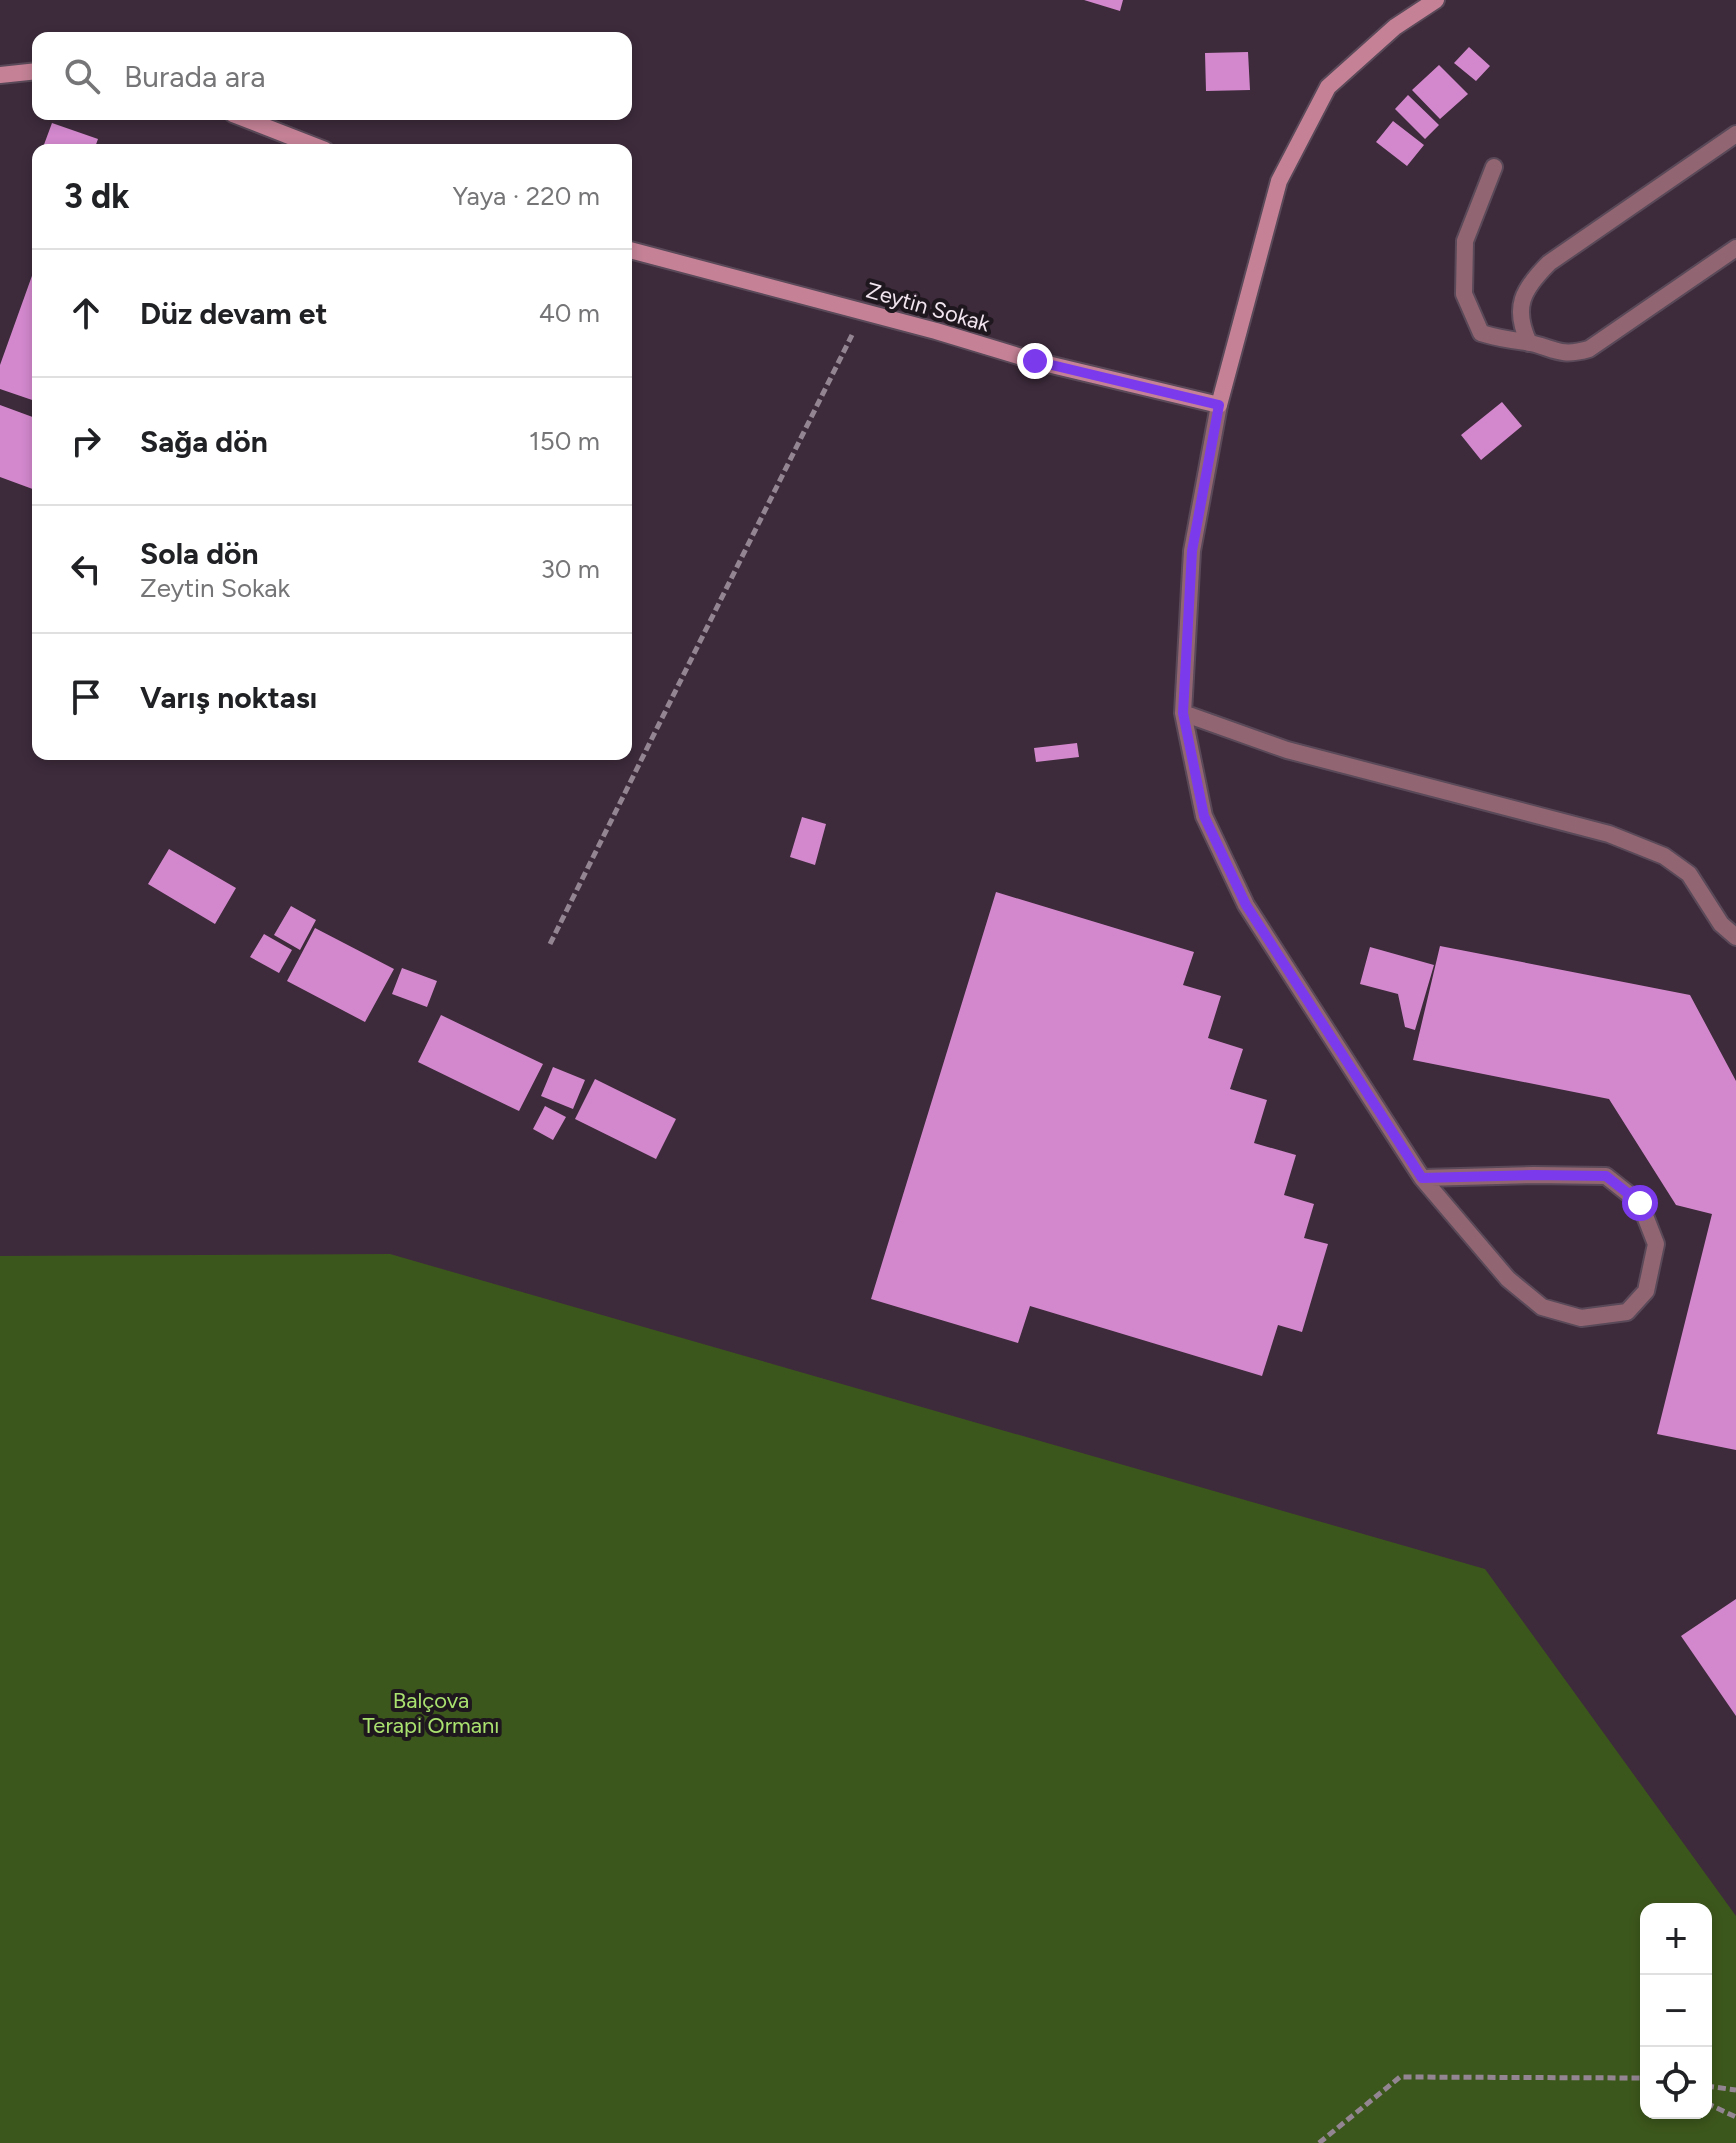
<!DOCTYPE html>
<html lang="tr">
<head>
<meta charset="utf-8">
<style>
	body { margin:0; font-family:Figtree,sans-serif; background:#f2f2f2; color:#202124 }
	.controls { position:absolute; right:24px; bottom:24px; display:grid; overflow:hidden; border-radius:16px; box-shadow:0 4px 12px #0003 }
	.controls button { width:72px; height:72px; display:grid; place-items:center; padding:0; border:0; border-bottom:2px solid #e0e0e0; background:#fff; color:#202124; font:40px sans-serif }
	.stop { position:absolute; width:24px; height:24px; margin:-18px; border:6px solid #7c3aed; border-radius:50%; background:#fff }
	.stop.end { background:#7c3aed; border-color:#fff; box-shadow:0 2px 8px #0008 }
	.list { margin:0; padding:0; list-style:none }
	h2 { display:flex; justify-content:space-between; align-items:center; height:104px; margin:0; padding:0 32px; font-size:34px }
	h2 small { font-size:26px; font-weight:400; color:#757577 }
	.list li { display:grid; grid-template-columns:52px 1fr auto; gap:24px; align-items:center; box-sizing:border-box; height:128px; padding:0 32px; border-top:2px solid #e0e0e0 }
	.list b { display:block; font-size:30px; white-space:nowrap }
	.list p { margin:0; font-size:26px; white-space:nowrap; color:#757577 }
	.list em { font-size:26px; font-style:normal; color:#757577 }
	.icon { flex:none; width:44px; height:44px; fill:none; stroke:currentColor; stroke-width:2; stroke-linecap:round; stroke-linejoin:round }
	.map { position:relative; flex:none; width:1736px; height:2143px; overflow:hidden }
	.search { position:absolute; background:#fff; box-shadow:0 4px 12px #0003; left:32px; top:32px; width:600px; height:88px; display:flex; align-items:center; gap:20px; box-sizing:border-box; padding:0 28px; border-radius:16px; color:#757577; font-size:30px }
	.panel { position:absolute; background:#fff; box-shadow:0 4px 12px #0003; left:32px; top:144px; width:600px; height:616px; border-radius:16px }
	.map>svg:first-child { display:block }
</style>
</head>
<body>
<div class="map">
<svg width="1736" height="2143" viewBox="0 0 1736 2143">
	<rect width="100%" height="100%" fill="#3d2b3b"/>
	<path fill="#3c571c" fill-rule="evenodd" d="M 390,1254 L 1485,1569 L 1736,1916 L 1736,2143 L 0,2143 L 0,1256 ZM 1646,1909 L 1706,1909 L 1706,2113 L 1646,2113 Z"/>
	<path fill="#d388cd" d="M 1084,0 L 1123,0 L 1120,11 Z
		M 1469,47 L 1490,66 L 1476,81 L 1454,63 Z
		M 1248,52 L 1250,90 L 1206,91 L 1205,53 Z
		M 1439,65 L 1468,94 L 1440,119 L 1412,90 Z
		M 1408,95 L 1439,125 L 1425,139 L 1395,109 Z
		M 1393,121 L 1424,145 L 1407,166 L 1376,142 Z
		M 52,123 L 98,139 L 94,150 L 42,150 Z
		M 38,259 L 38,402 L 0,389 L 0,365 Z
		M 1502,402 L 1522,426 L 1481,460 L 1461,435 Z
		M 0,405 L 38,419 L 38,491 L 0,477 Z
		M 1077,743 L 1079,757 L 1036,762 L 1034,748 Z
		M 802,817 L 826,824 L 815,865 L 790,857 Z
		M 169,849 L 236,888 L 215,924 L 148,884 Z
		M 996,892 L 1194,952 L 1183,985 L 1221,996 L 1208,1038 L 1243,1049 L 1230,1089 L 1267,1100 L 1254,1143 L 1296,1155 L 1284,1195 L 1314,1204 L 1304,1238 L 1328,1244 L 1302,1332 L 1278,1325 L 1262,1376 L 1030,1306 L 1018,1343 L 871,1299 Z
		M 291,906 L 316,920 L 300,950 L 274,935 Z
		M 315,928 L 394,969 L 365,1022 L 287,981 Z
		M 264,934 L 292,950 L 279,973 L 250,957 Z
		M 1440,946 L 1690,995 L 1736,1081 L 1736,1450 L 1657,1434 L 1712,1214 L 1676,1205 L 1609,1099 L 1413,1060 Z
		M 1370,947 L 1434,965 L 1415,1030 L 1405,1027 L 1398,994 L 1360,984 Z
		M 402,968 L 437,981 L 427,1007 L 392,994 Z
		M 441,1015 L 543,1064 L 519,1111 L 418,1062 Z
		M 553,1067 L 585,1080 L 573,1109 L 541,1096 Z
		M 595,1079 L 676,1119 L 656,1159 L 575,1119 Z
		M 545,1106 L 566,1117 L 553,1140 L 533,1129 Z
		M 1736,1599 L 1736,1716 L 1681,1636 Z"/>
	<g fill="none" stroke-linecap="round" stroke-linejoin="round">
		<defs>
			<path id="lane" d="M 1494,167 L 1465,241 L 1464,294 L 1481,333 C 1497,338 1510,340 1526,342 C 1553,347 1558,358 1589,349 L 1736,248
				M 1529,343 C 1512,307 1523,289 1549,263 L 1736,134
				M 1219,405 L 1192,551 L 1183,713 L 1204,816 L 1246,905 L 1422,1178 L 1508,1279 L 1542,1307 L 1581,1318 L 1627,1312 L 1646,1291 L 1656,1244 L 1640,1203 L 1606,1176 L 1533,1175 L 1422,1178
				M 1183,713 L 1287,750 L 1609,834 L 1664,856 L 1689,874 L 1721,924 L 1736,937"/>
			<path id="secondary" d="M 0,75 L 38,71
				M 233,114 L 325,150
				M 626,249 L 936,331 L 1035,361 L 1219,405 L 1279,181 L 1328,87 L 1395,27 L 1436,0"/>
		</defs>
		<use href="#lane" stroke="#5a4958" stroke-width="20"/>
		<use href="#secondary" stroke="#5a4958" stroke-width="20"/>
		<path stroke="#948592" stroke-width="5" stroke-dasharray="8 4" stroke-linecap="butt" d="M 550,944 L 852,335
			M 1706,2086 L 1736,2090
			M 1706,2103 L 1736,2117
			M 1319,2143 L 1400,2077 L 1646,2078"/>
		<use href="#lane" stroke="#916672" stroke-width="16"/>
		<use href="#secondary" stroke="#c58297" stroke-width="16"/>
	</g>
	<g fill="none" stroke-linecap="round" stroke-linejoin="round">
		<path stroke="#7c3aed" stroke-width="10" d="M 1035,361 L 1219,405 L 1192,551 L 1183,713 L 1204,816 L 1246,905 L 1422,1178 L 1533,1175 L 1606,1176 L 1640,1203"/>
	</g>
	<g text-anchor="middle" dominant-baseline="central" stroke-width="8" stroke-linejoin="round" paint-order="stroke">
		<g font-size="22" fill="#f1e5ef" stroke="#1f171e">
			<text transform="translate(928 307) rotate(16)">Zeytin Sokak</text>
		</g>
		<g font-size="22" fill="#aae26f" stroke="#1f171e">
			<text x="431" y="1700">Balçova<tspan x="431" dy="25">Terapi Ormanı</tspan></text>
		</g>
	</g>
</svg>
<div class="controls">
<button>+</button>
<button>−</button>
<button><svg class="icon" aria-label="locate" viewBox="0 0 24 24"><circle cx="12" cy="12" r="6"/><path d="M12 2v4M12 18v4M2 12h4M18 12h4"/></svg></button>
</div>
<div class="stop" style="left:1640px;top:1203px"></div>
<div class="stop end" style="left:1035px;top:361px"></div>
<div class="search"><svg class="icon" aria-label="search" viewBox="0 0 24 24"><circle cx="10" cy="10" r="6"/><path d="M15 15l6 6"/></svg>Burada ara</div>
<section class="panel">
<h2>3 dk<small>Yaya · 220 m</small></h2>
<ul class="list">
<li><svg class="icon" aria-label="ahead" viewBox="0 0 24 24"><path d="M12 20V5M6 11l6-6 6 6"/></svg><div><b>Düz devam et</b></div><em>40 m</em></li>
<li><svg class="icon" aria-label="right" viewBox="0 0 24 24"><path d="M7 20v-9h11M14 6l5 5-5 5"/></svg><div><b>Sağa dön</b></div><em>150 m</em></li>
<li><svg class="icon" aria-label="left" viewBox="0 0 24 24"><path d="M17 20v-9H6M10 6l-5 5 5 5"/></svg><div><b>Sola dön</b><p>Zeytin Sokak</p></div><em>30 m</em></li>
<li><svg class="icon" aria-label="arrive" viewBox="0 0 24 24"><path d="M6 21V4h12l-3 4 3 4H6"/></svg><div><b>Varış noktası</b></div></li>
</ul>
</section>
</div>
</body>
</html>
